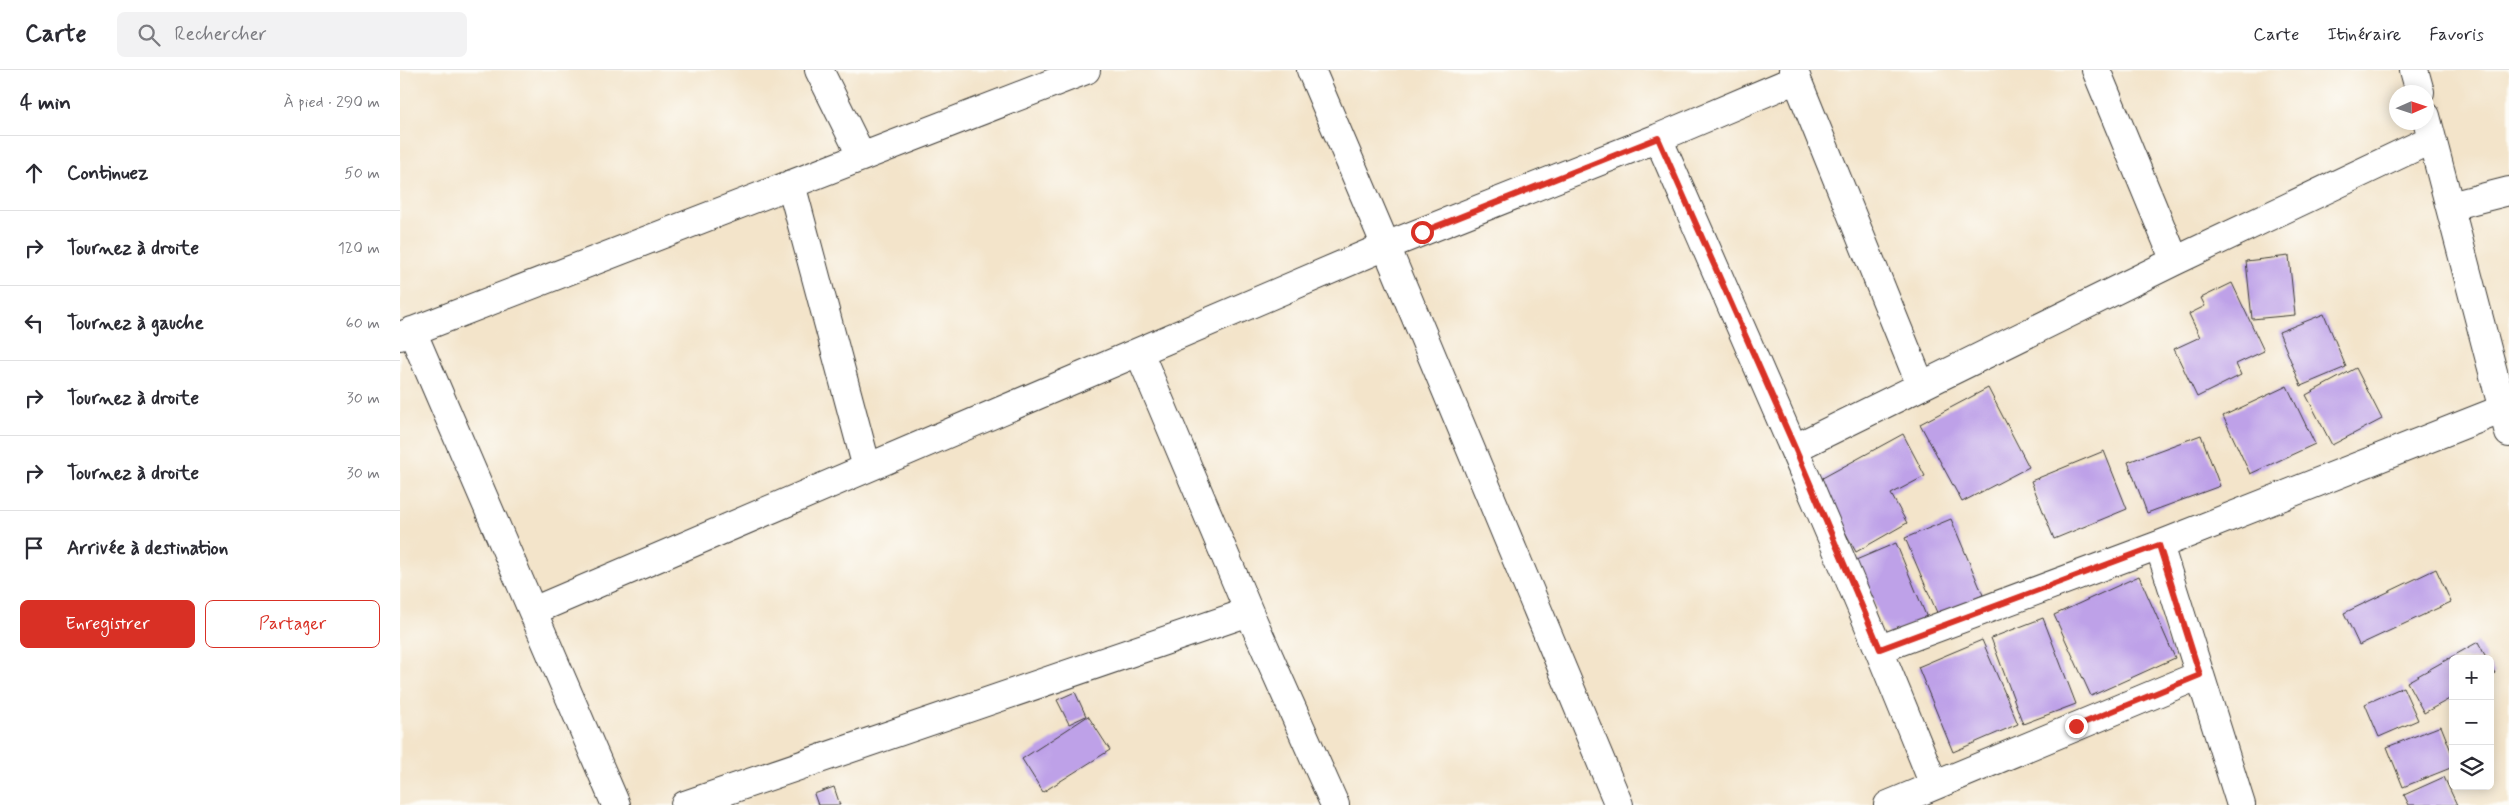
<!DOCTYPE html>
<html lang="fr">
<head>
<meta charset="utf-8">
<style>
	body { margin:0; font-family:Mynerve,sans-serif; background:#f2f2f3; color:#2b2b33 }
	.controls { position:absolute; right:15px; bottom:15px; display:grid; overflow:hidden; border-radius:8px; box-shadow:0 2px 12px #0003 }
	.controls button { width:45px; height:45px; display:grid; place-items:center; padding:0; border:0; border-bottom:1px solid #e1e1e2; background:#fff; color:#2b2b33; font:25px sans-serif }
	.compass { position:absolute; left:1989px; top:15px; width:45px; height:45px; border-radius:50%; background:#fff; box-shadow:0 2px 12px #0003; rotate:87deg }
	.stop { position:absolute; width:15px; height:15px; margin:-11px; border:4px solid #d93025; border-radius:50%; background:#fff }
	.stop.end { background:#d93025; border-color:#fff; box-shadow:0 1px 5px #0008 }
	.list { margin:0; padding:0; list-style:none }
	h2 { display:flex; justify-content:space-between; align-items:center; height:65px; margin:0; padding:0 20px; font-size:21px }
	h2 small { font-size:16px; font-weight:400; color:#7c7c81 }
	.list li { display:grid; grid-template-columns:32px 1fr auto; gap:15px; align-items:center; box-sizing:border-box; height:75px; padding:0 20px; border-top:1px solid #e1e1e2 }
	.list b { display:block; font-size:19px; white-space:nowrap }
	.list em { font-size:16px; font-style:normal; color:#7c7c81 }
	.actions { display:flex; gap:10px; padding:15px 20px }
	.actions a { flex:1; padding:11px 0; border:1px solid #d93025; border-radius:8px; text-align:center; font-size:18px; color:#d93025 }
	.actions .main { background:#d93025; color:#fff }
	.icon { flex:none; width:28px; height:28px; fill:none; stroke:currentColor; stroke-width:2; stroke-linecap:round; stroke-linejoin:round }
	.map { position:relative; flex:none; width:2109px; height:735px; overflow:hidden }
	header { display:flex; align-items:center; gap:30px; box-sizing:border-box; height:70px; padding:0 25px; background:#fff; border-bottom:1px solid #e1e1e2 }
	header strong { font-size:24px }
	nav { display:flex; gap:28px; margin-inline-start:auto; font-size:18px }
	.search { width:350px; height:45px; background:#f2f2f3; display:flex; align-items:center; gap:12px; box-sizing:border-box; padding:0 18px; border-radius:8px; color:#7c7c81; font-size:19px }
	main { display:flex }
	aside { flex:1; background:#fff }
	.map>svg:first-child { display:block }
</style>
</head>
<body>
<header>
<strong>Carte</strong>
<div class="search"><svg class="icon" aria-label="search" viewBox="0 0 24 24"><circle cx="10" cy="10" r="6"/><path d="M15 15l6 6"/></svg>Rechercher</div>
<nav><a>Carte</a><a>Itinéraire</a><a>Favoris</a></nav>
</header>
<main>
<aside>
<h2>4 min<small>À pied · 290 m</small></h2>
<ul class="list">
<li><svg class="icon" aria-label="ahead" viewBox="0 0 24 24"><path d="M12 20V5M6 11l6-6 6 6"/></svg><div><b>Continuez</b></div><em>50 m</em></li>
<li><svg class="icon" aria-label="right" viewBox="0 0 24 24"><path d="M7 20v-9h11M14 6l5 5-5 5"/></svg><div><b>Tournez à droite</b></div><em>120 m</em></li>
<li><svg class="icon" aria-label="left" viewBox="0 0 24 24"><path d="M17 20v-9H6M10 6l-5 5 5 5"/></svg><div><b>Tournez à gauche</b></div><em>60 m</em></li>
<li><svg class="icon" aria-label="right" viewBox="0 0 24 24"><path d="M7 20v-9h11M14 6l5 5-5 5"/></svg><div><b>Tournez à droite</b></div><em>30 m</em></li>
<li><svg class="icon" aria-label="right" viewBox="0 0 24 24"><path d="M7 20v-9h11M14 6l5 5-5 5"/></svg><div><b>Tournez à droite</b></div><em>30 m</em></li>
<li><svg class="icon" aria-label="arrive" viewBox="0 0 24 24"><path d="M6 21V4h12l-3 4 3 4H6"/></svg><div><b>Arrivée à destination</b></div></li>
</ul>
<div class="actions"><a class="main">Enregistrer</a><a>Partager</a></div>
</aside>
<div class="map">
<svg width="2109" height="735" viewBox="0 0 2109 735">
	<rect width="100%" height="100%" fill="#fdfcf7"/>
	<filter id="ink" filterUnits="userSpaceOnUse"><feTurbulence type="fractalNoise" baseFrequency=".02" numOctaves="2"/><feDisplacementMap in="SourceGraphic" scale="10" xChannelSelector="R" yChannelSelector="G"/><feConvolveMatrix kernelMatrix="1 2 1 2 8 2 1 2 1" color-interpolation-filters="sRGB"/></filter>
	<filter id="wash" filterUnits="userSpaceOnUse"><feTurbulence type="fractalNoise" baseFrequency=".0096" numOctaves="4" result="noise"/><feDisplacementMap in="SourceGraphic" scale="20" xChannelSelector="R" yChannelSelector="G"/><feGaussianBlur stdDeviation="1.12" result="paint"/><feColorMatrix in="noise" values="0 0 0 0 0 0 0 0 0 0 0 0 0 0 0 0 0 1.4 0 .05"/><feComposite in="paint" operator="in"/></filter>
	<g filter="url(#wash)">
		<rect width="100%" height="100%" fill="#f3e4ca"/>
		<g id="blocks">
			<path fill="#bea1e8" d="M 1889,186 L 1895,245 L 1852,249 L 1846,191 Z
				M 1832,213 L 1864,281 L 1836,294 L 1841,305 L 1797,327 L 1774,279 L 1800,267 L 1789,244 L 1805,236 L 1801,228 Z
				M 1924,244 L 1946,297 L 1901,316 L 1879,262 Z
				M 1956,298 L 1982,349 L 1932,375 L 1906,325 Z
				M 1887,316 L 1915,374 L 1850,404 L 1823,346 Z
				M 1588,318 L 1629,397 L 1562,432 L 1520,354 Z
				M 1503,364 L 1525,406 L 1491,424 L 1507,453 L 1456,482 L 1417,411 Z
				M 1801,365 L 1820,416 L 1747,443 L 1728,392 Z
				M 1704,381 L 1727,439 L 1654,469 L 1631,411 Z
				M 1551,449 L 1583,525 L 1538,545 L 1505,468 Z
				M 1496,473 L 1527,548 L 1488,565 L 1456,490 Z
				M 2036,499 L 2051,532 L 1959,575 L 1944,543 Z
				M 1739,506 L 1775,588 L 1691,626 L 1654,545 Z
				M 1643,548 L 1676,634 L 1623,654 L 1591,568 Z
				M 1582,570 L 1618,654 L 1553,682 L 1518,597 Z
				M 2078,572 L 2087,589 L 2053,589 L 2053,627 L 2024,643 L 2007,612 Z
				M 2090,595 L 2095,603 L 2090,606 Z
				M 2003,617 L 2018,650 L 1979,667 L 1965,634 Z
				M 675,622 L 686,646 L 669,654 L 657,630 Z
				M 688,646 L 710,680 L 643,722 L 622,689 Z
				M 2041,656 L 2053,686 L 2053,697 L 2003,717 L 1987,677 Z
				M 2044,707 L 2057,735 L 2009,735 L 2004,725 Z
				M 434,717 L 440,735 L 418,735 L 414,724 Z"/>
		</g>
	</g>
	<g filter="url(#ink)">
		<use href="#blocks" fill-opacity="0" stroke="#3c3a36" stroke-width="1"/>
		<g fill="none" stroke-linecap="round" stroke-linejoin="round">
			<defs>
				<path id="minor" d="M 419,0 L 462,87
					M 911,0 L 986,176 L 1219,735
					M 1393,0 L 1521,316
					M 1696,0 L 1775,191
					M 2014,0 L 2020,22
					M 2026,46 L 2109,363
					M 1258,68 C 1352,283 1447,497 1534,715
					M 391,114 L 467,398
					M 2050,136 L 2109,121
					M 12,261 L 216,735
					M 0,266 L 686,0
					M 739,282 L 849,542 L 935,735
					M 1395,378 L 1775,191 L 2032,69
					M 1759,475 L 1841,735
					M 133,541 L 986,176 L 1258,68 L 1397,9
					M 1480,579 L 1759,475 L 2103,339
					M 285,735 L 849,542
					M 1488,735 L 1800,605"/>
			</defs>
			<use href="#minor" stroke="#3c3a36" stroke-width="30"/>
			<use href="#minor" stroke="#fff" stroke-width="28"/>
		</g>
	</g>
	<g fill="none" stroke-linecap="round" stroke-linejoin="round" filter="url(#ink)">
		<path stroke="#d93025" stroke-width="6" d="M 1022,162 L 1258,68 L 1395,378 L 1480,579 L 1759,475 L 1800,605 L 1676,656"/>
	</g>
</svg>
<div class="controls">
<button>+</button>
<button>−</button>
<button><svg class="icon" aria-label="layers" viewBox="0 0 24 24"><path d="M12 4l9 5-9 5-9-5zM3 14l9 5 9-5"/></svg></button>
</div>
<svg class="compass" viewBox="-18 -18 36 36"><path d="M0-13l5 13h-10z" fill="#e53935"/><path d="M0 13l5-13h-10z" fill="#7c7c81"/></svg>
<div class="stop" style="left:1022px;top:162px"></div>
<div class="stop end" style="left:1676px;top:656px"></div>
</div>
</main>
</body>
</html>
